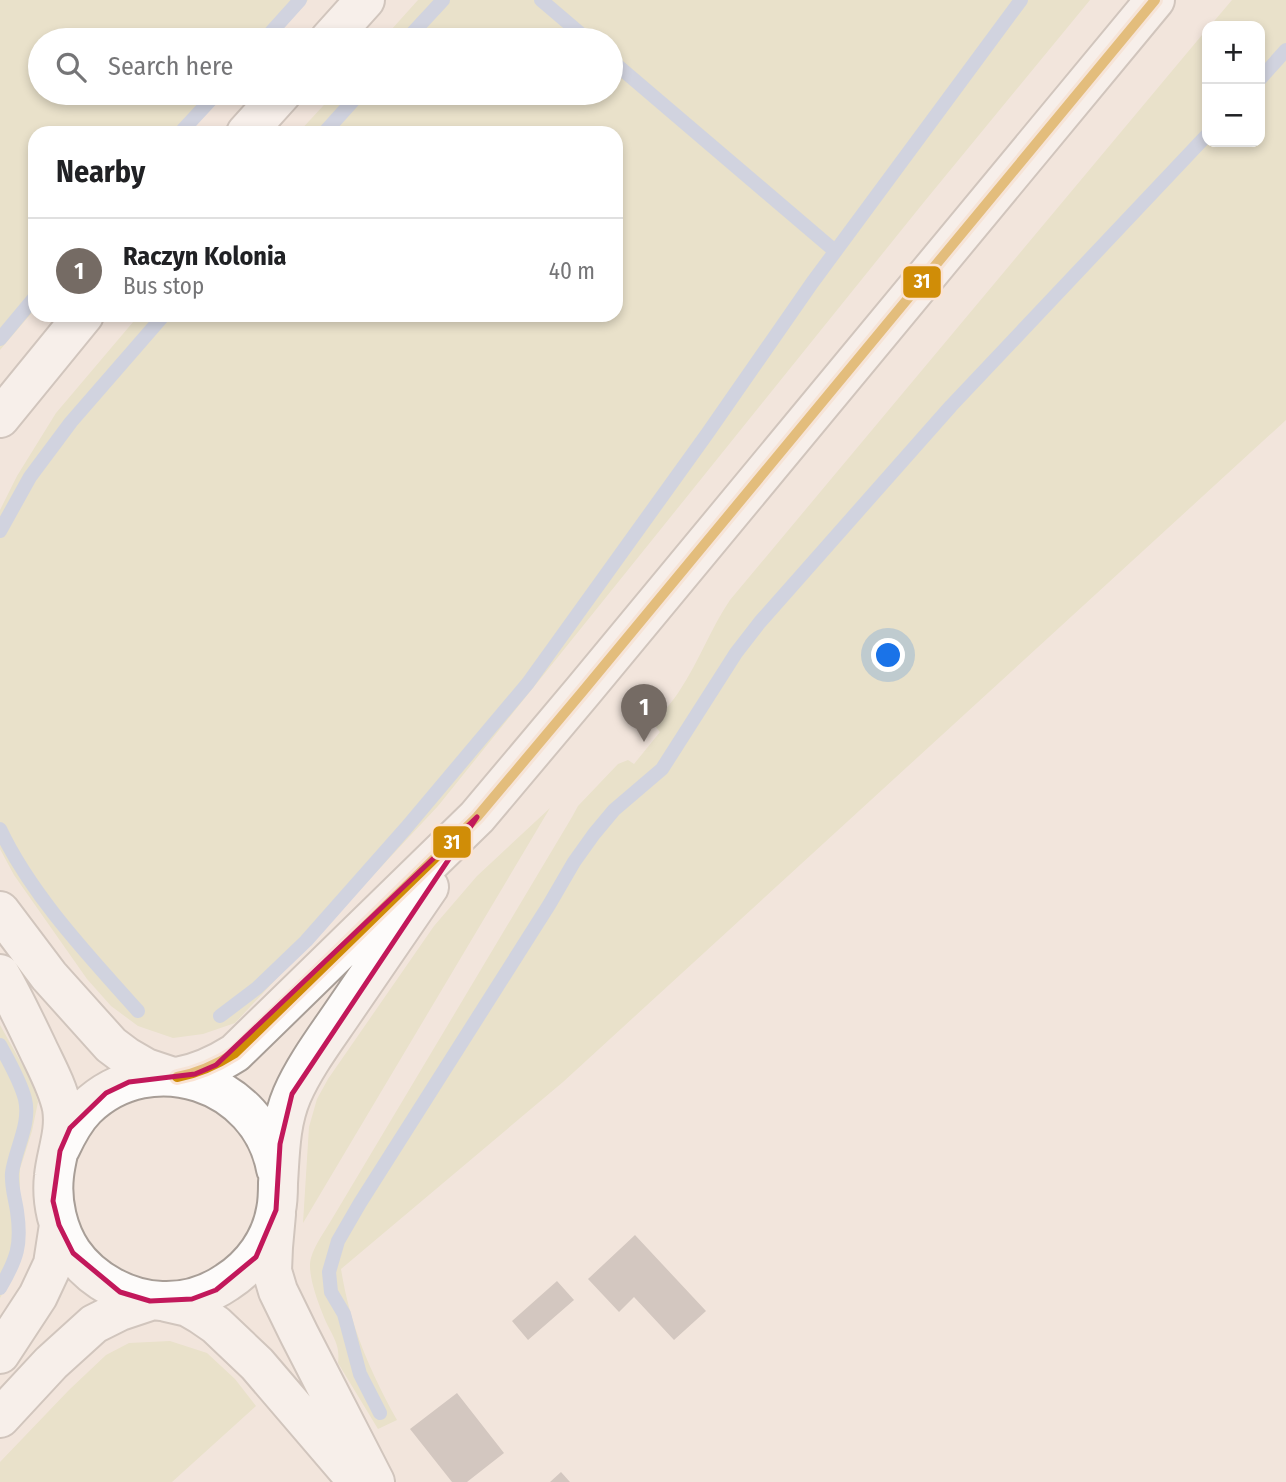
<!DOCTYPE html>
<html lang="en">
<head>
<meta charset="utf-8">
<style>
	body { margin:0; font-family:"Fira Sans Condensed",sans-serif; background:#f6f6f6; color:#202124 }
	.controls { position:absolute; right:21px; top:21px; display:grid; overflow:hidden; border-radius:14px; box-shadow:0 4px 10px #0003 }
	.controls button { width:63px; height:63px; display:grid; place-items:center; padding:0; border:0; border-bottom:2px solid #e0e0e0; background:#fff; color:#202124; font:35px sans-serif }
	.you { position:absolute; left:889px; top:656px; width:24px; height:24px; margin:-18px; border:5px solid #fff; border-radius:50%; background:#1a73e8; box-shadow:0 0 0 10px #1a73e833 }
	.badge { display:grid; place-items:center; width:46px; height:46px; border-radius:50%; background:#756b64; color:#fff; font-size:23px; font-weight:700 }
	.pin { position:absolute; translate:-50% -58px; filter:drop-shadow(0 2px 4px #0008) }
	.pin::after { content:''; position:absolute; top:37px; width:24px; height:21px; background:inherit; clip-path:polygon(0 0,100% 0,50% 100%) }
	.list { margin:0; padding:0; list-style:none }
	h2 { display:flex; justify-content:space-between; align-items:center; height:91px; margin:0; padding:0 28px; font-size:30px }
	h2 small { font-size:23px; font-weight:400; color:#757577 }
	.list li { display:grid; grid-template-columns:46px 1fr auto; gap:21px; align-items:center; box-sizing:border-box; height:105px; padding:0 28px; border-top:2px solid #e0e0e0 }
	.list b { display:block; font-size:26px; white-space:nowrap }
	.list p { margin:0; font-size:23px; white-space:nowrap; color:#757577 }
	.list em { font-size:23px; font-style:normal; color:#757577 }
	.icon { flex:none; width:38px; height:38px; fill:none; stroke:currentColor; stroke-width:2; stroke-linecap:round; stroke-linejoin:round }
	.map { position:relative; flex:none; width:1286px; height:1482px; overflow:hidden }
	.search { position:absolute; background:#fff; box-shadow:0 4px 10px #0003; left:28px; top:28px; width:595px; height:77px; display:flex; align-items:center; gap:18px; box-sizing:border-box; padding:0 24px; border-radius:38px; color:#757577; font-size:26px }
	.panel { position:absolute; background:#fff; box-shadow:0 4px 10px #0003; left:28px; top:126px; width:595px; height:196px; border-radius:21px }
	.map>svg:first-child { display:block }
</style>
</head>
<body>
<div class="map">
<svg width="1286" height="1482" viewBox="0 0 1286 1482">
	<rect width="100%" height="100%" fill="#f2e5dc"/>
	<path fill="#dddbb3" d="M 0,0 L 308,0 L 272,40 L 40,40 L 40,93 L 224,93 L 187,133 L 35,133 L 35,309 L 0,350 Z
		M 418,0 L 1090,0 L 924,202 L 438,806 L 235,1023 L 203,1034 L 173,1038 L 138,1026 L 111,1006 L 87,979 L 14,875 L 0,849 L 0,510 L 17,476 L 56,413 L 139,315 L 616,315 L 616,133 L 298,133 L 335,93 L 611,93 L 611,40 L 382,40 Z
		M 1232,0 L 1286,0 L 1286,420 L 563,1082 L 341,1269 C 350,1326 370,1371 397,1420 L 378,1429 L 338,1363 C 340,1347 335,1340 328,1326 C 321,1311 306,1274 311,1258 C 315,1244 325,1231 332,1219 L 572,817 L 578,806 L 618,764 L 628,760 L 634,764 L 660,732 L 655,726 C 661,712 672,703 680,690 C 699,661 711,628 730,600 L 1207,29 L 1207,142 L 1260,142 L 1260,26 L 1210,26 Z
		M 550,808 L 303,1223 L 309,1127 L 317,1099 L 328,1079 L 434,926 L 477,876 Z
		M 0,1025 L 32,1082 L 38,1102 L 32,1131 L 20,1169 L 20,1210 L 25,1237 L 23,1250 L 18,1266 L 0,1298 Z
		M 170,1341 L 207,1353 L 235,1379 L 256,1406 L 172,1482 L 0,1482 L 0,1462 L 69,1390 L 106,1355 L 129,1343 Z"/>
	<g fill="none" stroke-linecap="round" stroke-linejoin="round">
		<path stroke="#a8bde2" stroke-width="14" d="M 541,0 L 588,40
			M 264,40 L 300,0
			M 406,40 L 443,0
			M 611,60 L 835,251
			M 1260,79 L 1286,50
			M 180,133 L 217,93
			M 324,133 L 360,93
			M 0,339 L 35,297
			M 0,531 L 30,477 L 71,422 L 164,315
			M 0,829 C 31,895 89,956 138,1011
			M 220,1016 L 257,988 L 306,941 L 406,828 L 528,683 L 707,434 L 812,283 L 1021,0
			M 0,1045 C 9,1062 20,1080 25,1099 C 31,1124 15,1149 12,1173 C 11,1186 15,1198 17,1211 C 22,1245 17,1259 0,1288
			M 380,1413 L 360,1374 L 344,1314 L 331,1292 L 329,1272 L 338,1241 L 360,1203 L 549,905 L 574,862 L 594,834 L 614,810 L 662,769 L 736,653 L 760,622 L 951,406 L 1207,135"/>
	</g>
	<path fill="#ada29d" d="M 635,1235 L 706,1311 L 674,1340 L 634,1297 L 619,1312 L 588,1279 Z
		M 557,1281 L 574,1300 L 528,1340 L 512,1321 Z
		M 457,1393 L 504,1453 L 467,1482 L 452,1482 L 410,1429 Z
		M 561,1472 L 570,1482 L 550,1482 Z"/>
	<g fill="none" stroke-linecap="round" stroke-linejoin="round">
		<defs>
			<path id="minor" d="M 276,1214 L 273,1247 L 272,1271 L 278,1291 L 299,1334 L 375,1482
				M 166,1302 L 188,1307 L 200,1314 L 216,1325 L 257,1364 L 358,1482"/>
			<path id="major" d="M 329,40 L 365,0
				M 246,133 L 282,93
				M 0,418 L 84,315
				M 0,911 L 49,976 L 111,1045 L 127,1057 L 146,1068 L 170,1076
				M 0,974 C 14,998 26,1024 38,1049 C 47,1068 58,1088 62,1108 C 66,1132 56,1154 54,1176 C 51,1202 58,1231 72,1252 C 92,1281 128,1300 162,1301 C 185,1302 208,1295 227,1282 C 252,1266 271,1240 276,1210 C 278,1201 278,1192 278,1183 C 280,1153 280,1123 292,1095 C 304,1067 325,1039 342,1014 C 371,971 400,929 429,887
				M 177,1077 C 199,1073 216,1065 235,1053 L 477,817 L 583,691 L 1155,0
				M 60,1149 C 67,1134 74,1120 86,1108 C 151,1045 260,1082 276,1169
				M 0,1354 L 38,1296 L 53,1264 L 59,1225
				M 0,1418 L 51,1363 L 94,1324 L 120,1311 L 150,1301"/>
		</defs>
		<use href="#minor" stroke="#a89e97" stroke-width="42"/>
		<use href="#major" stroke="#a89e97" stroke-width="42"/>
		<use href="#minor" stroke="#fdfbfa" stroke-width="38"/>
		<use href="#major" stroke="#fdfbfa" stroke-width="38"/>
		<defs>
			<path id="bus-1" d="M 177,1077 C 199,1073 216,1065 235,1053 L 477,817 L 583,691 L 1155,0"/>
		</defs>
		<use href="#bus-1" stroke="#fbe3d3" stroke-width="16"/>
		<use href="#bus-1" stroke="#d08d07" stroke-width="10"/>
	</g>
	<path d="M0 0H1286V1482H0ZM 477,817 L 292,1094 L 280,1144 L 276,1210 L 256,1257 L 216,1290 L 192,1299 L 150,1301 L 120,1292 L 73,1253 L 59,1225 L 53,1201 L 60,1151 L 70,1128 L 106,1093 L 129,1082 L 195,1074 L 216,1065 Z" fill="#f2e5dc" fill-opacity=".55" fill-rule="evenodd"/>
	<path fill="none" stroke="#c2185b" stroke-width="5" stroke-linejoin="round" d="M 477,817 L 292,1094 L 280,1144 L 276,1210 L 256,1257 L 216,1290 L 192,1299 L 150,1301 L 120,1292 L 73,1253 L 59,1225 L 53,1201 L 60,1151 L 70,1128 L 106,1093 L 129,1082 L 195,1074 L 216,1065 Z"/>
	<g stroke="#fbe3d3" stroke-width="2.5">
		<rect x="902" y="265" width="40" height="34" rx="7" fill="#d08d07"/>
		<rect x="432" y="825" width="40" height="34" rx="7" fill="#d08d07"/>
	</g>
	<g font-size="19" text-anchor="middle" font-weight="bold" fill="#fff">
		<text x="922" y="288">31</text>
		<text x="452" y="849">31</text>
	</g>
</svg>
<div class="controls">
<button>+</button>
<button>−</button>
</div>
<div class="you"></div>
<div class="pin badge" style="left:644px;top:742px">1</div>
<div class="search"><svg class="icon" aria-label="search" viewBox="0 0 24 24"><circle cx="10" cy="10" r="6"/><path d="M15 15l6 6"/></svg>Search here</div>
<section class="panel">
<h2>Nearby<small></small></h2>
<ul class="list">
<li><span class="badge">1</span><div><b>Raczyn Kolonia</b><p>Bus stop</p></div><em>40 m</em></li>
</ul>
</section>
</div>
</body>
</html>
